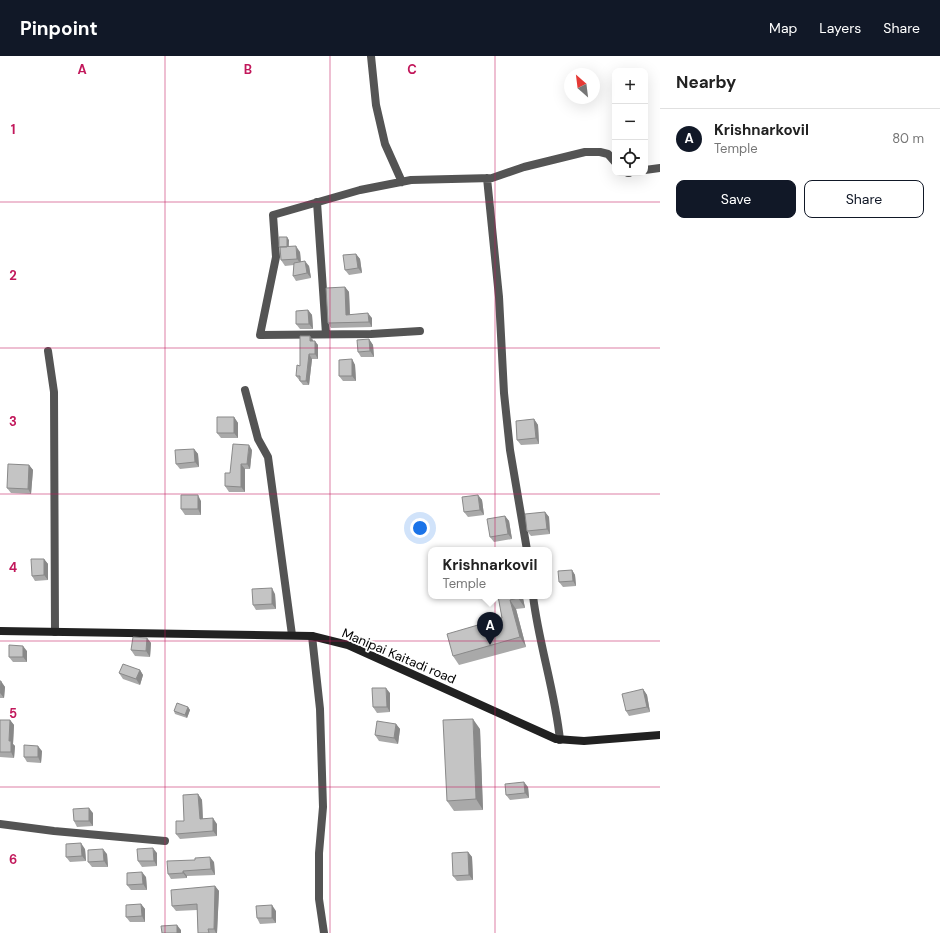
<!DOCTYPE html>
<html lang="en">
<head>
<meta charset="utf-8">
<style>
	body { margin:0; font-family:"DM Sans",sans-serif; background:#f2f2f2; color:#222 }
	.controls { position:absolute; right:12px; top:12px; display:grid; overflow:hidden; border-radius:8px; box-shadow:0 4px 16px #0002 }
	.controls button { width:36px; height:36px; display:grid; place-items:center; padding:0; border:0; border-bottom:1px solid #e0e0e0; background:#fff; color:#222; font:20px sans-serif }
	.compass { position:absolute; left:564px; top:12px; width:36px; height:36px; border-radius:50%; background:#fff; box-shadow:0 4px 16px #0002; rotate:332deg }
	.you { position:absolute; left:420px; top:472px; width:14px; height:14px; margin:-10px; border:3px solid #fff; border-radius:50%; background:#1a73e8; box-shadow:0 0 0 6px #1a73e833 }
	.badge { display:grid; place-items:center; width:26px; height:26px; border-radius:50%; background:#111827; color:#fff; font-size:13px; font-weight:700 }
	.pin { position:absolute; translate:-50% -33px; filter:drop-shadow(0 1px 2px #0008) }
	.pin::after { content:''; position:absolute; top:21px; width:14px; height:12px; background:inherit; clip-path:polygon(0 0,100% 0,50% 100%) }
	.popup { position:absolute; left:428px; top:491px; width:124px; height:52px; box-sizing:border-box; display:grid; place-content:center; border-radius:8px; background:#fff; filter:drop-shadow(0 1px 3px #0005); font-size:13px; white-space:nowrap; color:#767676 }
	.popup b { font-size:15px; color:#222 }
	.popup::after { content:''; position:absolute; left:50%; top:100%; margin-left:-8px; border:8px solid transparent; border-top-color:#fff }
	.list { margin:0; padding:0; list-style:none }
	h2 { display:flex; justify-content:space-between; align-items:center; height:52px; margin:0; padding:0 16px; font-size:17px }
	h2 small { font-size:13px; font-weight:400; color:#767676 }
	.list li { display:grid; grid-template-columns:26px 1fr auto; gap:12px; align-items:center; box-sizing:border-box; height:60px; padding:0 16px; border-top:1px solid #e0e0e0 }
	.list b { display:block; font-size:15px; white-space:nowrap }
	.list p { margin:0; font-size:13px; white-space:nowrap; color:#767676 }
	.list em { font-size:13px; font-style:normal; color:#767676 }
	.actions { display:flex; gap:8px; padding:12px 16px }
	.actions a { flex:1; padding:9px 0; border:1px solid #111827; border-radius:8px; text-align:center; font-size:14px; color:#111827 }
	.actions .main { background:#111827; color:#fff }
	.icon { flex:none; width:22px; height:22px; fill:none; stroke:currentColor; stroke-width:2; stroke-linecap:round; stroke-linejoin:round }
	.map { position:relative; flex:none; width:660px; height:877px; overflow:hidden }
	header { display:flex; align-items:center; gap:24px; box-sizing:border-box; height:56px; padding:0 20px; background:#111827; color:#fff }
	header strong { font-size:19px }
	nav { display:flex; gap:22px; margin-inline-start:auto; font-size:14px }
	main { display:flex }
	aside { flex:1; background:#fff }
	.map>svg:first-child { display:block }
</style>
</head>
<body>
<header>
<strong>Pinpoint</strong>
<nav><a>Map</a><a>Layers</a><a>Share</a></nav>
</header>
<main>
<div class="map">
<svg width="660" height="877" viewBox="0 0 660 877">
	<rect width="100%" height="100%" fill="#fff"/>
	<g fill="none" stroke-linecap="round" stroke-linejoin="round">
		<path stroke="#545454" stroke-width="8" d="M 371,0 L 376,49 L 385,88 L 402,126
			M 645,114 L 660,112
			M 628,117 L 629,117
			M 487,122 L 499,241 L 504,337 L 510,394 L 527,494
			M 317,146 L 326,278
			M 420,275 L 371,278 L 260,279 L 276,201 L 273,159 L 360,134 L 411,124 L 492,122 L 524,111 L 585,96 L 600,96 L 608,98 L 615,106
			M 48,295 L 54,336 L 55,576
			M 245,334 L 258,383 L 268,401 L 292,579
			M 533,540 C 539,589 555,635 560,684
			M 312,580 L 320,653 L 323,751 L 319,797 L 319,843 L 324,877
			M 0,768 L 54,775 L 165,785"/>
		<path stroke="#212121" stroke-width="8" d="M 0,575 L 312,580 L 348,589 L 556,683 L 584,685 L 660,679"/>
	</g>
	<path fill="#a9a9a9" d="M 289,184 L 289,191 L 300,196 L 301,206 L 309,210 L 311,222 L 296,225 L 293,220 L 294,209 L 285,210 L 281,204 L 280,192 L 279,191 Z
		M 356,198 L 360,203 L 362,217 L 349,219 L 345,214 Z
		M 345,231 L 349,236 L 350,258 L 372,262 L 372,271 L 331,272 L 328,267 Z
		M 308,254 L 312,259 L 313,273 L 300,273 L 296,268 Z
		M 369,283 L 373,289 L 374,301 L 361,301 L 358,296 Z
		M 313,284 L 313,285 L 318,289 L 318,303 L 312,303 L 309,329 L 303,329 L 296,320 L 300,310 Z
		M 352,303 L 355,309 L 356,325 L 343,325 L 339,320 Z
		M 234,361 L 238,367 L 238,382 L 221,382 L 217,377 Z
		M 534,363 L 538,369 L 539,388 L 521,389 L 517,384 Z
		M 194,393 L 198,398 L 199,411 L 180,413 L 176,408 Z
		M 252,394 L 250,413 L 245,413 L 245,436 L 229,436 L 225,430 L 230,417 Z
		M 29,409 L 33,414 L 31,438 L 11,437 L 7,432 Z
		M 478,439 L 482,444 L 484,459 L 468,461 L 464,456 Z
		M 201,445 L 201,459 L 185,459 L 181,453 Z
		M 545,456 L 549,461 L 550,478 L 531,480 L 527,475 Z
		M 505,460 L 509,465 L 512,483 L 494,486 L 490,481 Z
		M 44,503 L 48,508 L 48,524 L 35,525 L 32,520 Z
		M 572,514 L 575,519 L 576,530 L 563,531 L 559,526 Z
		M 275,538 L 276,553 L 256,554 L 253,549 Z
		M 498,540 L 523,542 L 525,552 L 516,553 L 526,591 L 459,609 L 453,600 L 502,562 Z
		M 147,582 L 151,587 L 150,601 L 135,600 L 131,594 Z
		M 27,595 L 27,606 L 13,606 L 9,601 Z
		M 140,614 L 143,619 L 140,629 L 123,623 L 119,617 Z
		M 0,625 L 5,631 L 4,642 L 0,642 Z
		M 643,633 L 647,639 L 650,656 L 629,660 L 626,655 Z
		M 390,637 L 390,656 L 377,657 L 373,651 Z
		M 188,651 L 190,654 L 187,662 L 175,658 L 174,655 Z
		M 0,664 L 10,664 L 14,669 L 13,688 L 15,690 L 14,702 L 0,701 Z
		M 396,668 L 400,673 L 398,688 L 379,685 L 375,679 Z
		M 480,673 L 483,754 L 454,755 L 447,745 Z
		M 42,695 L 41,707 L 27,706 L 24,701 Z
		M 528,731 L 529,742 L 510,744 L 506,739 Z
		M 198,738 L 202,744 L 203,763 L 217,768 L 217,780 L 180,783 L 176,778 L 184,765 Z
		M 93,757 L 93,770 L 77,771 L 74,765 Z
		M 85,793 L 86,805 L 70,806 L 66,801 Z
		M 468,796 L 472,801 L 473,824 L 457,825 L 453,820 Z
		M 157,797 L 157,810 L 142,811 L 138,805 Z
		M 107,798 L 108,811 L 92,811 L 88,806 Z
		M 195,804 L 214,806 L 215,819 L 187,820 L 187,822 L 171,823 L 168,818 Z
		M 146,821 L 147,834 L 131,834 L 127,829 Z
		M 215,830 L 219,835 L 217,877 L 198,877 L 197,854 L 176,855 L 172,850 Z
		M 141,848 L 145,853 L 145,866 L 130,866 L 126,861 Z
		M 276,855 L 276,867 L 260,868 L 257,862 Z"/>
	<path fill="#898989" d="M 287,181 L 289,184 L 288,194 L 287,191 Z
		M 296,190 L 300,196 L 301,208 L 297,203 Z
		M 356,198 L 360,203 L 362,217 L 358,212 Z
		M 305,205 L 309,210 L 311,222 L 307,217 Z
		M 345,231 L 349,236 L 350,264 L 346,259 Z
		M 308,254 L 312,259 L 313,273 L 309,268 Z
		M 368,257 L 372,262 L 372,271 L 369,266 Z
		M 310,280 L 313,284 L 313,289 L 310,285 Z
		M 369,283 L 373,289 L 374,301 L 370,295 Z
		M 315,285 L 318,289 L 318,303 L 315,298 Z
		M 309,298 L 312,303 L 309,329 L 306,325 Z
		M 352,303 L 355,309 L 356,325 L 352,320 Z
		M 234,361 L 238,367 L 238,382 L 234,377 Z
		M 534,363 L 538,369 L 539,388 L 536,382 Z
		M 249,389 L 252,394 L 250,413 L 247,408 Z
		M 194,393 L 198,398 L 199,411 L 195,406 Z
		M 241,408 L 245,413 L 245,436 L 241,431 Z
		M 29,409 L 33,414 L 31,438 L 28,433 Z
		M 198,439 L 201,445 L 201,459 L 198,453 Z
		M 478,439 L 482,444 L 484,459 L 480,454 Z
		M 545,456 L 549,461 L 550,478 L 547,473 Z
		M 505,460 L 509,465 L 512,483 L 508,478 Z
		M 44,503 L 48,508 L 48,524 L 44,519 Z
		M 572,514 L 575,519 L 576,530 L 573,525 Z
		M 272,532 L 275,538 L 276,553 L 272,548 Z
		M 518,540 L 521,540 L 523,542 L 525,552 L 518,542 Z
		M 510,544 L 516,553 L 526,591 L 520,581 Z
		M 147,582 L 151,587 L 150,601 L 146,595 Z
		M 23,590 L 27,595 L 27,606 L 23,601 Z
		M 140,614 L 143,619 L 140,629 L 136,623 Z
		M 1,625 L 5,631 L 4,642 L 0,637 Z
		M 386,632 L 390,637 L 390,656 L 387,651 Z
		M 643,633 L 647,639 L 650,656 L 647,651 Z
		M 188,651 L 190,654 L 187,662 L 185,659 Z
		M 473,663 L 480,673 L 483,754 L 476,743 Z
		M 10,664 L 14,669 L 13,688 L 15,690 L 14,702 L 11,696 L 9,685 Z
		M 396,668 L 400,673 L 398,688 L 394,682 Z
		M 38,690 L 42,695 L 41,707 L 38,701 Z
		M 524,726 L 528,731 L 529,742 L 525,737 Z
		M 198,738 L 202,744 L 203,768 L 200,763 Z
		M 89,752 L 93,757 L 93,770 L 89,765 Z
		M 213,762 L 217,768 L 217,780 L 213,775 Z
		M 81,787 L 85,793 L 86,805 L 82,800 Z
		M 153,792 L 157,797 L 157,810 L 154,805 Z
		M 103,793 L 107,798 L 108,811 L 104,805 Z
		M 468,796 L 472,801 L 473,824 L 469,819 Z
		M 210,801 L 214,806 L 215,819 L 211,813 Z
		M 183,815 L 187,820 L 187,822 L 183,817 Z
		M 142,816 L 146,821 L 147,834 L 143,828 Z
		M 215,830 L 219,835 L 217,877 L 216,877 L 214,873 Z
		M 141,848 L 145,853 L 145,866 L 142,860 Z
		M 272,849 L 276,855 L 276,867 L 272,862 Z
		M 177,869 L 181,874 L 181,877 L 177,877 Z"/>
	<path fill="#c4c4c4" stroke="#898989" d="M 279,181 L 287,181 L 287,191 L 279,191 Z
		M 296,190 L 297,203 L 281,204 L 280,191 Z
		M 356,198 L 358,212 L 345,214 L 343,199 Z
		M 305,205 L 307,217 L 293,220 L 294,207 Z
		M 345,231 L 346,259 L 368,257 L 369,266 L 328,267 L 326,232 Z
		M 308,254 L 309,268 L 296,268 L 296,255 Z
		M 300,280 L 310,280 L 310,285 L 315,285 L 315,298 L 309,298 L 306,325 L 300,325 L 300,320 L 296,320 L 297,309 L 300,310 Z
		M 369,283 L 370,295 L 358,296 L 357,284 Z
		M 352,303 L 352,320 L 339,320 L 339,304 Z
		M 217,361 L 234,361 L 234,377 L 217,377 Z
		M 534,363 L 536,382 L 517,384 L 516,365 Z
		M 233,388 L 249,389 L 247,408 L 241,408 L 241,431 L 225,430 L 225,417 L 230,417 Z
		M 194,393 L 195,406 L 176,408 L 175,394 Z
		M 8,408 L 29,409 L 28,433 L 7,432 Z
		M 181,439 L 198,439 L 198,453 L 181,453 Z
		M 478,439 L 480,454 L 464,456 L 462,441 Z
		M 545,456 L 547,473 L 527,475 L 525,458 Z
		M 505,460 L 508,478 L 490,481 L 487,463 Z
		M 31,503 L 44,503 L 44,519 L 32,520 Z
		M 572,514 L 573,525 L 559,526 L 558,515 Z
		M 272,532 L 272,548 L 253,549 L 252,533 Z
		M 498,540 L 518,540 L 518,542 L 510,544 L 520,581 L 453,600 L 447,578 L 502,562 Z
		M 133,581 L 147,582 L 146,595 L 131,594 Z
		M 9,589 L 23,590 L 23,601 L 9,601 Z
		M 123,608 L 140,614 L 136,623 L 119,617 Z
		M 0,625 L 1,625 L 0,637 Z
		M 372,632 L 386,632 L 387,651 L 373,651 Z
		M 643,633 L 647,651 L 626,655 L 622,638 Z
		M 177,647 L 188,651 L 185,659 L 174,655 Z
		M 473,663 L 476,743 L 447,745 L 443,664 Z
		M 0,664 L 10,664 L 9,685 L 11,685 L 11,696 L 0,696 Z
		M 377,665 L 396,668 L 394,682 L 375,679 Z
		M 24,689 L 38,690 L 38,701 L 24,701 Z
		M 524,726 L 525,737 L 506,739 L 505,728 Z
		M 198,738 L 200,763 L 213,762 L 213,775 L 176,778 L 176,765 L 184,765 L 183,739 Z
		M 89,752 L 89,765 L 74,765 L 73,753 Z
		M 81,787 L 82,800 L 66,801 L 66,788 Z
		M 153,792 L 154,805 L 138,805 L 137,793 Z
		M 103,793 L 104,805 L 88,806 L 88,794 Z
		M 468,796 L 469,819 L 453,820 L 452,797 Z
		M 210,801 L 211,813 L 183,815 L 183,817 L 168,818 L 167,805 L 195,804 L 195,802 Z
		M 142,816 L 143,828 L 127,829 L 127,817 Z
		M 215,830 L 214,873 L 208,873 L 209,877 L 198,877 L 197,848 L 172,850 L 171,834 Z
		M 141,848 L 142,860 L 126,861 L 126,849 Z
		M 272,849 L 272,862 L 257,862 L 256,850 Z
		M 177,869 L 177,877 L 162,877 L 161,870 Z"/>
	<path fill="none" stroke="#c2185b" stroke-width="1" stroke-opacity="0.55" d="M 165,0 L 165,877M 330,0 L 330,877M 495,0 L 495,877M 0,146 L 660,146M 0,292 L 660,292M 0,438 L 660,438M 0,585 L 660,585M 0,731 L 660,731"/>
	<g text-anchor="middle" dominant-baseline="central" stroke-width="3.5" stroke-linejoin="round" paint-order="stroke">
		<g font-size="13" fill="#000" stroke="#fff">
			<text transform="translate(399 600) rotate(23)">Manipai Kaitadi road</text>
		</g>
	</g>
	<g font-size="13" text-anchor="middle" font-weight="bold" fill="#c2185b" stroke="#fff" stroke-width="3.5" stroke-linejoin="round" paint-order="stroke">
		<text x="82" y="18">A</text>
		<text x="248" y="18">B</text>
		<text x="412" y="18">C</text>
		<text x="13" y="78">1</text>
		<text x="13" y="224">2</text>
		<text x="13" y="370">3</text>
		<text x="13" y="516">4</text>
		<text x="13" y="662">5</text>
		<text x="13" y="808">6</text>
	</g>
</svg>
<div class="controls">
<button>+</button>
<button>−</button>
<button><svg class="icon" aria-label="locate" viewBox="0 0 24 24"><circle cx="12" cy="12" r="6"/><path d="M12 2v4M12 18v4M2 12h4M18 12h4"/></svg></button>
</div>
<svg class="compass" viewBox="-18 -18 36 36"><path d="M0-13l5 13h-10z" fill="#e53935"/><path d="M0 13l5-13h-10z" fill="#767676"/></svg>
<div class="you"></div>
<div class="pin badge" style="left:490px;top:589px">A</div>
<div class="popup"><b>Krishnarkovil</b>Temple</div>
</div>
<aside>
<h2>Nearby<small></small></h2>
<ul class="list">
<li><span class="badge">A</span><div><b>Krishnarkovil</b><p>Temple</p></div><em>80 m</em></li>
</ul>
<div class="actions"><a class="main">Save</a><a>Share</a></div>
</aside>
</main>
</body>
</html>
